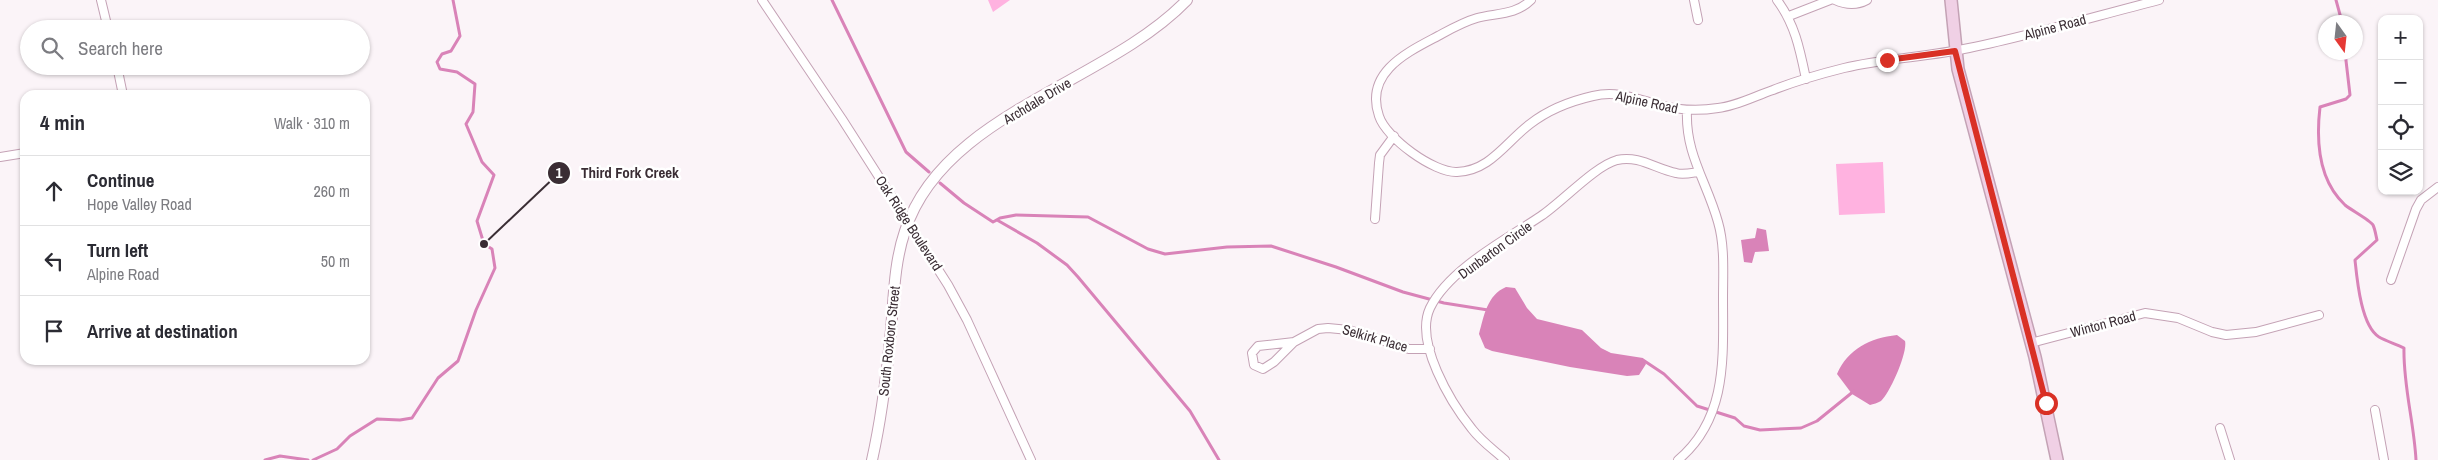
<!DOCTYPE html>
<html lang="en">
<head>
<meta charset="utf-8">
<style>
	body { margin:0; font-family:"Archivo Narrow",sans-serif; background:#f7f7f7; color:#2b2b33 }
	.controls { position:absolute; right:15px; top:15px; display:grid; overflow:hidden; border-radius:10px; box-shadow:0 1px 4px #0004 }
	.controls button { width:45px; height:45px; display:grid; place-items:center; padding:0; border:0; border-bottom:1px solid #e1e1e2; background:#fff; color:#2b2b33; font:25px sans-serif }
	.compass { position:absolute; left:2318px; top:15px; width:45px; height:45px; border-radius:50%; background:#fff; box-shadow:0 1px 4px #0004; rotate:165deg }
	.stop { position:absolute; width:15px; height:15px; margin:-11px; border:4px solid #d93025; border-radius:50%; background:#fff }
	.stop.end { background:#d93025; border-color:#fff; box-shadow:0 1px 5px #0008 }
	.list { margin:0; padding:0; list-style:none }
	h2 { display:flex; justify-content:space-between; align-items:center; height:65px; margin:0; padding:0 20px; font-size:21px }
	h2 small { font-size:16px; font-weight:400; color:#7c7c81 }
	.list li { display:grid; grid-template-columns:32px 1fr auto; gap:15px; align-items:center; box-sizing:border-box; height:70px; padding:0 20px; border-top:1px solid #e1e1e2 }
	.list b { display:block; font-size:19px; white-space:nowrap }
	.list p { margin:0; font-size:16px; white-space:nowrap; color:#7c7c81 }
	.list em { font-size:16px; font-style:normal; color:#7c7c81 }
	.icon { flex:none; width:28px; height:28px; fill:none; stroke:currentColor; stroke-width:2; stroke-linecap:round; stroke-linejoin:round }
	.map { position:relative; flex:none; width:2438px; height:460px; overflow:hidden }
	.search { position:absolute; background:#fff; box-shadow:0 1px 4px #0004; left:20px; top:20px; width:350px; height:55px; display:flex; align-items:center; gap:12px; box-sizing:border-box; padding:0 18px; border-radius:28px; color:#7c7c81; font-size:19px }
	.panel { position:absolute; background:#fff; box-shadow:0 1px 4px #0004; left:20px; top:90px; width:350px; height:275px; border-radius:15px }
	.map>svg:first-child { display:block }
</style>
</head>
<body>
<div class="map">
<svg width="2438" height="460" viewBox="0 0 2438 460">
	<rect width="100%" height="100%" fill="#fbf4f8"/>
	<path fill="#ffb2e0" d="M 988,0 L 1010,0 L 993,12 Z
		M 1883,162 L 1885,213 L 1839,215 L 1836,164 Z"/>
	<path fill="#d983b8" d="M 1757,228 L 1766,230 L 1769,251 L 1755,252 L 1752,263 L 1744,262 L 1741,240 L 1755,238 Z
		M 1506,287 L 1515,288 L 1527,308 L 1537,319 L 1582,330 L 1601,348 L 1611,353 L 1643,358 L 1646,364 L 1639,375 L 1627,376 L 1570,367 L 1492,351 L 1485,348 L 1479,334 C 1484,316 1487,295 1506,287 Z
		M 1897,335 L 1905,341 C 1908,352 1890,393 1881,401 C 1878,403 1873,404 1870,405 L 1852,394 L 1837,374 C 1848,349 1870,338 1897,335 Z"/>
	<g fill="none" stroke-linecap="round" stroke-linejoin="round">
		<path stroke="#d983b8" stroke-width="3" d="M 832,0 L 906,152 L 929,172
			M 2336,0 L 2342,22
			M 2345,52 L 2350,95 L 2346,99 L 2320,107 C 2316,141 2318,180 2345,205 C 2351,210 2370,220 2373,225 C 2375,229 2376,236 2377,240 L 2355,260 C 2357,279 2361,326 2379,337 C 2386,341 2396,344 2404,348 C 2403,385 2414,422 2416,460
			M 940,183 L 964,203 L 993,222 L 997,220 L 1037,243 L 1067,265 L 1078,277 L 1190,411 L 1219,460
			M 993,222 L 1000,218 L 1016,215 L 1088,217 L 1148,249 L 1165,254 L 1227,247 L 1271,246 L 1336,267 L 1403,292 L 1444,303 L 1488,310
			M 1643,360 L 1664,374 L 1697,406 L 1735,418 L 1744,426 L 1760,430 L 1801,428 L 1817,421 L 1854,391
			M 265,460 L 280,456 L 308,460
			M 313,460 L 337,449 L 350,436 L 377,419 L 400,420 L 412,418 L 438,378 L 458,361 L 476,310 L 495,268 L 492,249 L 484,244 L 477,221 L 494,175 L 482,162 L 466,124 L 473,112 L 475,84 L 457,72 L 440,69 L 437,62 L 442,54 L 451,51 L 460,36 L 453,0"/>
		<defs>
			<path id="minor" d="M 101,0 L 108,29
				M 762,0 L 842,119 L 948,285 L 967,320 L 1031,460
				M 1531,0 C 1516,15 1496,13 1477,18 C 1463,22 1451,29 1438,36 C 1408,52 1364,72 1379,116 C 1386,138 1434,173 1457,172 C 1490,171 1506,142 1530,124 C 1548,110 1571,101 1593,96 C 1617,90 1637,99 1660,105 C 1678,110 1699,111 1718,108 C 1737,106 1755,96 1773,90 C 1796,81 1820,74 1844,68 C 1885,58 1928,57 1969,48 C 2033,35 2096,16 2159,0
				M 1694,0 L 1698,20
				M 1777,0 C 1795,24 1800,50 1806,79
				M 1835,0 C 1846,5 1856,6 1867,0
				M 1789,16 L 1830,0
				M 117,66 L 123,95
				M 0,157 L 25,153
				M 1375,219 L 1379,163 L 1380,155 L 1394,136
				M 2391,280 L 2416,209 L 2421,200 L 2438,187
				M 1294,342 L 1258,346 L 1252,353 L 1254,365 L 1263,369 L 1274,362 L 1294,342 L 1318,329 L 1328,328 L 1349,330 L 1409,349 L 1430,349
				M 2031,343 L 2145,313 L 2178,318 L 2212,332 L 2226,335 L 2256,332 L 2319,315
				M 2375,410 L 2384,460
				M 2220,428 L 2230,460
				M 1505,460 C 1494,450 1481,441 1472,429 C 1451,403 1414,342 1430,308 C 1449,269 1507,239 1541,216 C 1562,202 1595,166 1617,160 C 1639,155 1656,169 1676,173 C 1683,175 1691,173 1698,172
				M 1678,460 C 1728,418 1723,357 1723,298 C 1723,273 1725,246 1718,222 C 1707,182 1685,154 1687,110"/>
			<path id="tertiary" d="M 872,460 C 881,420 886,381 890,340 C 894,304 893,266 905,231 C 943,113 1106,84 1187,0"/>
			<path id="secondary" d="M 1951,0 L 1958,69 L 2035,357 L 2057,460"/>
		</defs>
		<use href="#minor" stroke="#c4a2b5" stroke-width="10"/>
		<use href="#tertiary" stroke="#c4a2b5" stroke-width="12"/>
		<use href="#secondary" stroke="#c4a2b5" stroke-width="14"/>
		<use href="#minor" stroke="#fff" stroke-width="8"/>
		<use href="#tertiary" stroke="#fff" stroke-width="10"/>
		<use href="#secondary" stroke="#f0d0e5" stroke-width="11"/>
	</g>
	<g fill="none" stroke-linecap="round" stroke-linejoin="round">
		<path stroke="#d93025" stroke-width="6" d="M 1887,60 L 1955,51 L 2046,403"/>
	</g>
	<g text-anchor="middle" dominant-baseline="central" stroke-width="5" stroke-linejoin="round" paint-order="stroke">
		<g font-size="14" fill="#3a2d34" stroke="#fff">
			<text transform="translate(2055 27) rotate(-15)">Alpine Road</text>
			<text transform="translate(1037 101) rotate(-31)">Archdale Drive</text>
			<text transform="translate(1647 102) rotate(12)">Alpine Road</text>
			<text transform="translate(909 223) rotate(57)">Oak Ridge Boulevard</text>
			<text transform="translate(1495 250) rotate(-36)">Dunbarton Circle</text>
			<text transform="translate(2103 324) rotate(-15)">Winton Road</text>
			<text transform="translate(1375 338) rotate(16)">Selkirk Place</text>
			<text transform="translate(889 341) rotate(-84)">South Roxboro Street</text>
		</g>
	</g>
	<path fill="none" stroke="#3a2d34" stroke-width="2" d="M484 244L559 173"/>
	<g fill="#3a2d34" stroke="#fff" stroke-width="2">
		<circle cx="484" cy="244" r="5"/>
		<circle cx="559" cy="173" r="12"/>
	</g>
	<g font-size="15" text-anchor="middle" font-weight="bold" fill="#fff">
		<text x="559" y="178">1</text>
	</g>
	<g font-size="15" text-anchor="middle" font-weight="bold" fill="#3a2d34" stroke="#fff" stroke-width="5" stroke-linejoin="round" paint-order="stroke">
		<text x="630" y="178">Third Fork Creek</text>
	</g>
</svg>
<div class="controls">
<button>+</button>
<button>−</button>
<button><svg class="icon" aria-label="locate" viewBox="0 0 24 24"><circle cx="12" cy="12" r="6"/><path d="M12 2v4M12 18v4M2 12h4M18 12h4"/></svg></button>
<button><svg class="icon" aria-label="layers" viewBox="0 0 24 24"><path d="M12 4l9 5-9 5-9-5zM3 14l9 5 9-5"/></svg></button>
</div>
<svg class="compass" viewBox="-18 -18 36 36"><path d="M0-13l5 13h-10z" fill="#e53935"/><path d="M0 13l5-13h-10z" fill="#7c7c81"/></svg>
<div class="stop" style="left:2046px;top:403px"></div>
<div class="stop end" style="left:1887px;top:60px"></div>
<div class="search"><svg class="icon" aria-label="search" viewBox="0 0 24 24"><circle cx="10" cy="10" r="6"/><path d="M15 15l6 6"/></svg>Search here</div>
<section class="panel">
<h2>4 min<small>Walk · 310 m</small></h2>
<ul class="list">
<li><svg class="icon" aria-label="ahead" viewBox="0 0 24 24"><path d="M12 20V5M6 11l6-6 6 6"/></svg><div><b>Continue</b><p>Hope Valley Road</p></div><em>260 m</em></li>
<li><svg class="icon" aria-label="left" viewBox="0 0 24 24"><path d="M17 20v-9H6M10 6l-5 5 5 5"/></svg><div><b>Turn left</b><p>Alpine Road</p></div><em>50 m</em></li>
<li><svg class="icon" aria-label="arrive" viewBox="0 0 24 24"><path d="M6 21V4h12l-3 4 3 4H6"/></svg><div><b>Arrive at destination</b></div></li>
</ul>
</section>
</div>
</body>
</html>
